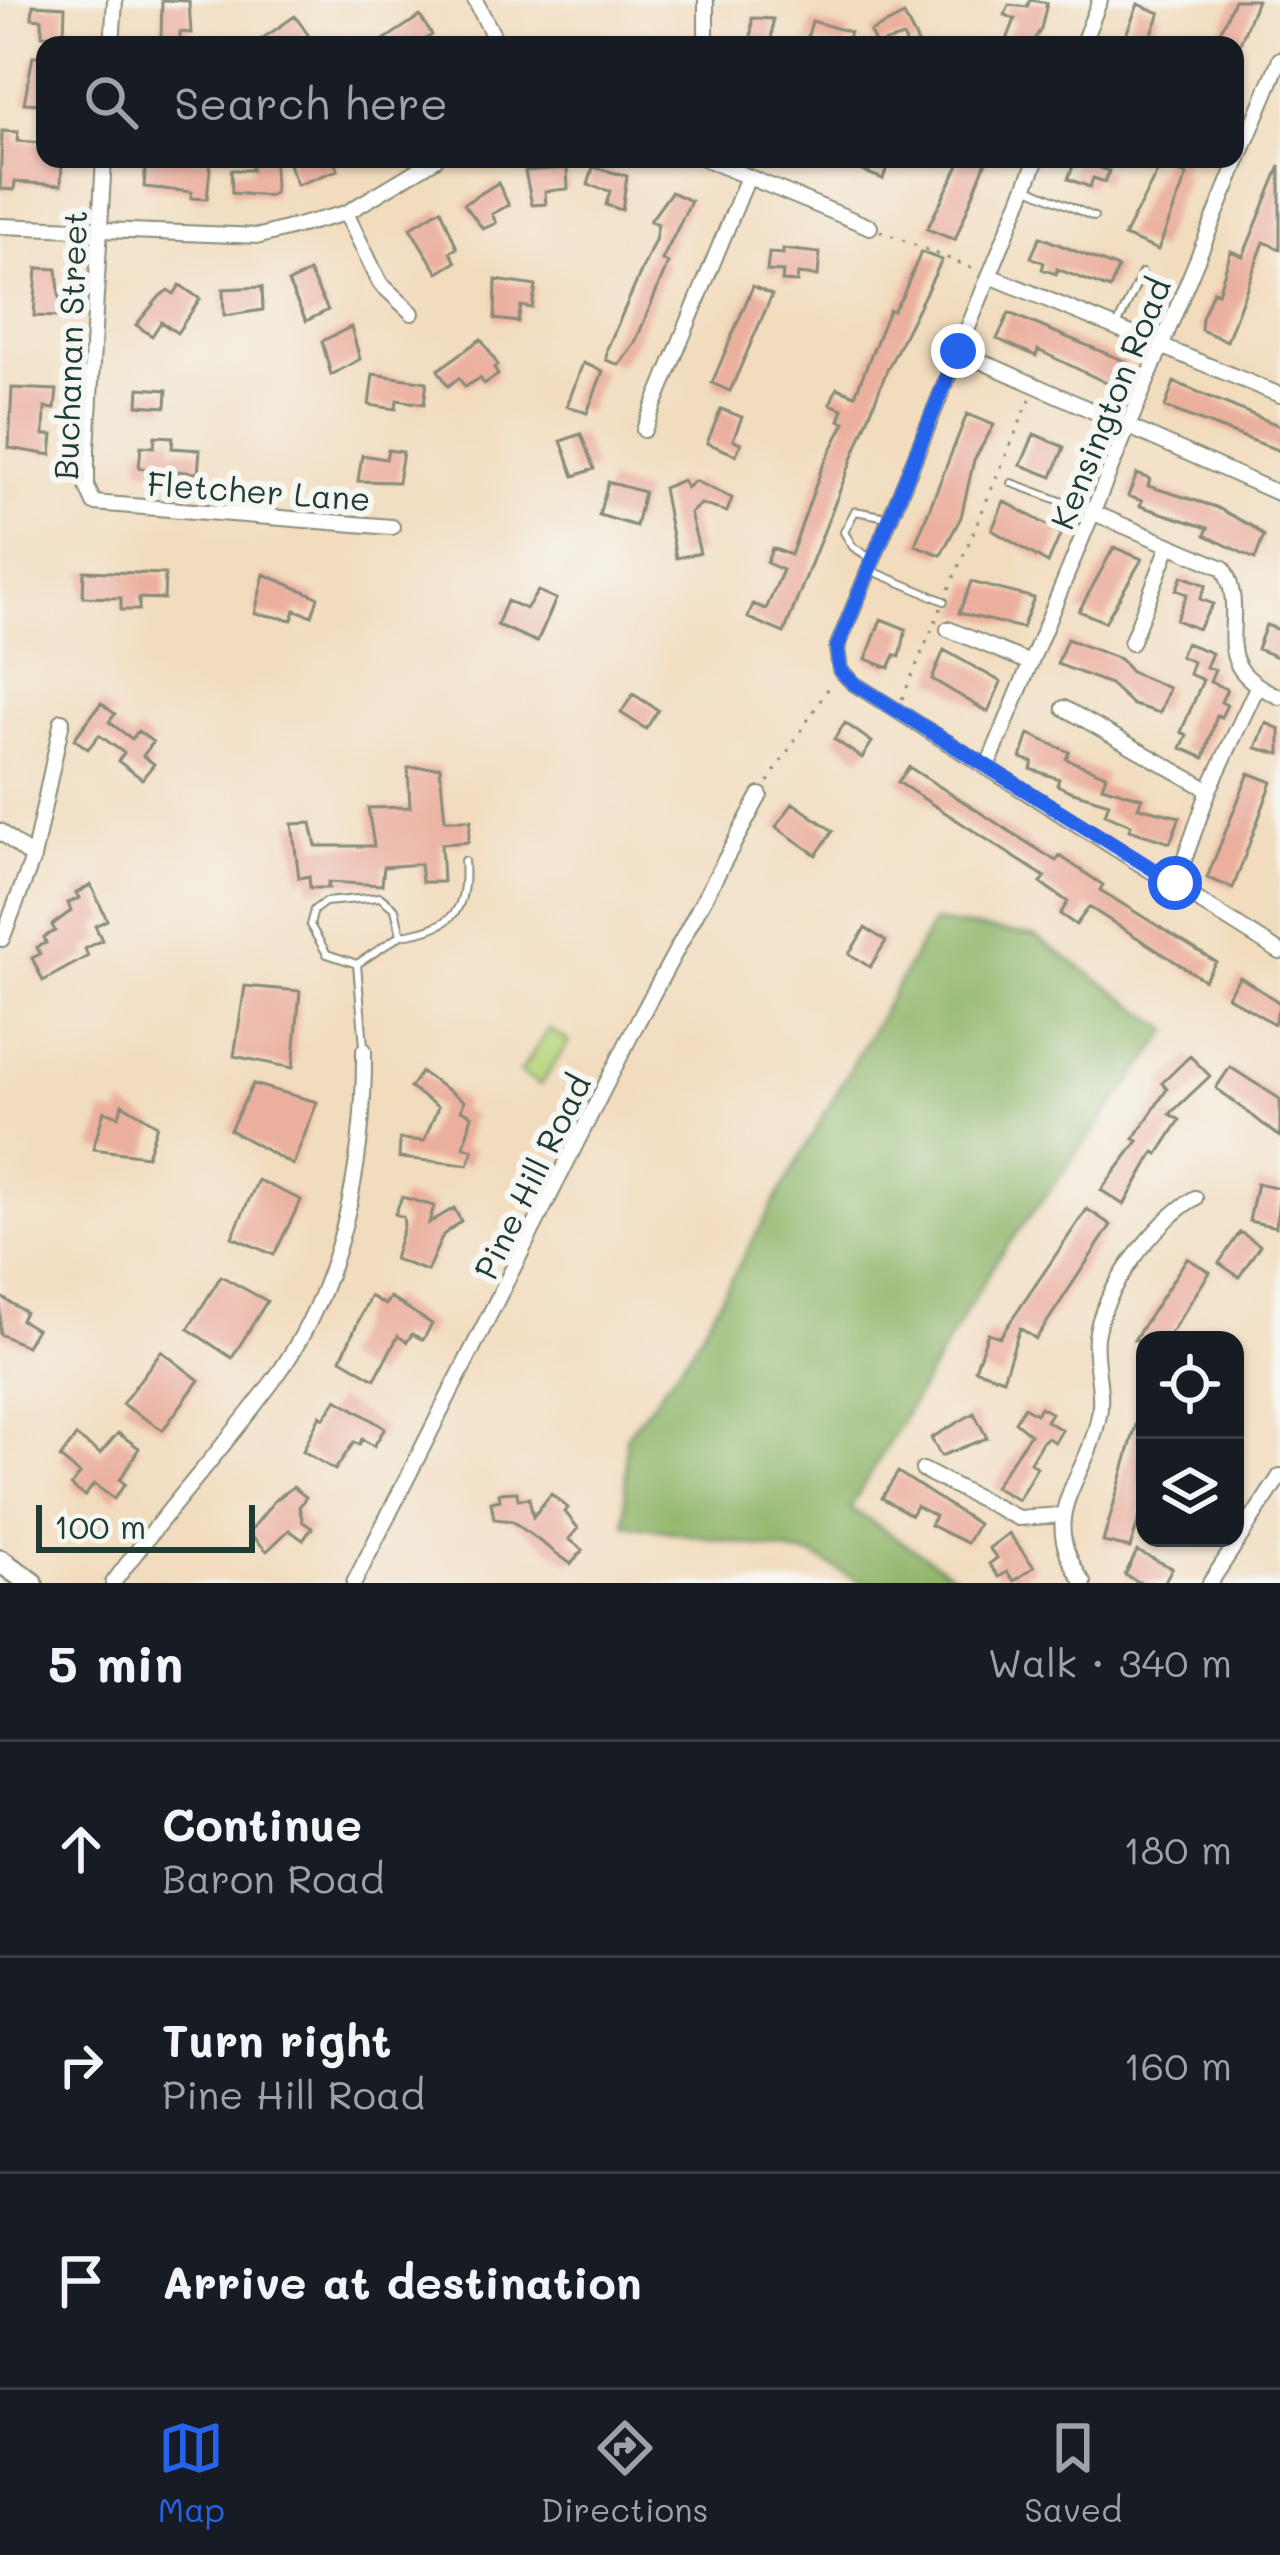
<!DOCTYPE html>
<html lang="en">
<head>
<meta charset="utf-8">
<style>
	body { margin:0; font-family:Mali,sans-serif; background:#242831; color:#f1f3f6 }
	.controls { position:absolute; right:36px; bottom:36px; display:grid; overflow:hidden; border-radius:24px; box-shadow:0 3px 9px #0004 }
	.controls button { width:108px; height:108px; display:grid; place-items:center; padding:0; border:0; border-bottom:3px solid #363941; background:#171b24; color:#f1f3f6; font:60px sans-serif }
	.scale { position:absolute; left:36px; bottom:30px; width:219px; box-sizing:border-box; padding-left:12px; border:6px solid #1f3d34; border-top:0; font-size:33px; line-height:42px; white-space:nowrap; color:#1f3d34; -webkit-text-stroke:9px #f6f6f2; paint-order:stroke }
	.stop { position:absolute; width:36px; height:36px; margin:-27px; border:9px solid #2563eb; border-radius:50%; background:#fff }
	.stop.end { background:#2563eb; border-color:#fff; box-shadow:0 3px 12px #0008 }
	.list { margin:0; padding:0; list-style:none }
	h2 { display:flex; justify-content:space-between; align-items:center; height:156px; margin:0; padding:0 48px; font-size:51px }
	h2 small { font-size:39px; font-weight:400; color:#9ea1a6 }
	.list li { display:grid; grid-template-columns:78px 1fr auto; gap:36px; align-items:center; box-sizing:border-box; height:216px; padding:0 48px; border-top:3px solid #363941 }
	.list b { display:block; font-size:45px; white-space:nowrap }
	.list p { margin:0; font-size:39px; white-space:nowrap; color:#9ea1a6 }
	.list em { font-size:39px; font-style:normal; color:#9ea1a6 }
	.icon { flex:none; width:66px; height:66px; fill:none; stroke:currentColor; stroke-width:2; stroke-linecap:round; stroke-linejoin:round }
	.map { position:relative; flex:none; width:1280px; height:1583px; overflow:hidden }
	.search { position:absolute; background:#171b24; box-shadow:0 3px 9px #0004; left:36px; right:36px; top:36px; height:132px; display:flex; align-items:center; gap:30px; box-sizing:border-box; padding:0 42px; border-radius:24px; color:#9ea1a6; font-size:45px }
	.sheet { height:804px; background:#171b24 }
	nav { display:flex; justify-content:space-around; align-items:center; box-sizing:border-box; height:168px; border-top:3px solid #363941; background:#171b24; font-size:33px; color:#9ea1a6 }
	nav a { display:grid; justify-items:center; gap:6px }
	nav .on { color:#2563eb }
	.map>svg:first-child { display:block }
</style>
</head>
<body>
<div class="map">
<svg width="1280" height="1583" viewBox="0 0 1280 1583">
	<rect width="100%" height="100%" fill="#f6f6f2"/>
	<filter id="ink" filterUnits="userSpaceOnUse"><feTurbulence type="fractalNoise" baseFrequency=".00833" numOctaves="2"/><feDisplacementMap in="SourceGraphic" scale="24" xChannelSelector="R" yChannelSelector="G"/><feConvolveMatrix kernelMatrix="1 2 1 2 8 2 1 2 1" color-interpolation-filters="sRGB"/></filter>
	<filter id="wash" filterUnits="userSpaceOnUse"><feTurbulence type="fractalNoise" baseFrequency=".004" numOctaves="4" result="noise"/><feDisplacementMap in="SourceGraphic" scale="48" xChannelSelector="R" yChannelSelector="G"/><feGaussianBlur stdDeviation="2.7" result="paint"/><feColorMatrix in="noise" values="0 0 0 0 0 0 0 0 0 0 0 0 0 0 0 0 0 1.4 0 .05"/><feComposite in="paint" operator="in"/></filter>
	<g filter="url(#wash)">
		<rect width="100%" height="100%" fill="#f2dcbe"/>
		<path fill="#b7d57b" stroke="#6b8958" stroke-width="3" d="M 549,1029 L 569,1042 L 540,1085 L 520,1072 Z"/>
		<path fill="#91b66b" stroke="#587a50" stroke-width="3" d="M 933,922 L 1035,936 L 1170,1030 L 998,1258 L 850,1508 L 967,1583 L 862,1583 L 814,1556 L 625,1524 L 626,1437 L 690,1352 Z"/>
		<g id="blocks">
			<path fill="#ebaf9e" d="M 162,0 L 189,1 L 191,33 L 180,32 L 180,40 L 161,39 Z
				M 1030,0 L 1047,3 L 1041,29 L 1031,45 L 1005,45 L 1015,19 L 1005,15 L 1009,5 L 1027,7 Z
				M 1234,0 L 1257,0 L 1238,48 L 1217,39 Z
				M 1138,4 L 1160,13 L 1153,31 L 1146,45 L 1122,45 Z
				M 33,5 L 65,7 L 64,36 L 42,35 L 42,19 L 32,18 Z
				M 904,15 L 919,45 L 907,45 L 903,37 L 876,45 L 870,32 Z
				M 295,16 L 309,36 L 296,45 L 253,45 Z
				M 420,16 L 432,35 L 416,45 L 376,45 Z
				M 752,18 L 773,19 L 771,45 L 751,45 Z
				M 812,21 L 850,32 L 846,45 L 806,42 Z
				M 33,56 L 45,56 L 45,104 L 24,103 Z
				M 2,131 L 18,132 L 17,141 L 45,143 L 45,159 L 62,159 L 61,185 L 15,182 L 14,190 L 0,189 Z
				M 146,159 L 211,159 L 207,199 L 191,198 L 192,192 L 144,187 Z
				M 251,159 L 274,159 L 275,192 L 270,196 L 232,193 L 231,170 L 252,170 Z
				M 287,159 L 333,159 L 338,170 L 297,185 Z
				M 832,159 L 890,159 L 883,179 Z
				M 962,159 L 987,159 L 955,240 L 927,229 Z
				M 1076,159 L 1109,171 L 1105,182 L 1093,178 L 1090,187 L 1068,179 Z
				M 1164,159 L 1187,159 L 1181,173 L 1187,175 L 1158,250 L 1124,236 Z
				M 1280,166 L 1280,249 L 1264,242 L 1227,341 L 1201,330 L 1202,318 L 1213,291 L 1218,293 L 1231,251 L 1243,256 Z
				M 593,167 L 627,176 L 622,210 L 606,205 L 610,191 L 588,185 Z
				M 567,168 L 568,189 L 545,191 L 546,204 L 532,205 L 525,171 Z
				M 498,183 L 509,205 L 492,214 L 496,223 L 483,229 L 464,204 Z
				M 671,192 L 691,201 L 662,260 L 668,263 L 635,343 L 619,365 L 606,360 L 607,349 L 655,240 L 658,224 L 650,221 Z
				M 441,209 L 457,248 L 450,252 L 456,262 L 438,273 L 410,228 Z
				M 1040,237 L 1118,268 L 1110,289 L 1057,269 L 1056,274 L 1042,269 L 1044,263 L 1031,257 Z
				M 783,249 L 820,253 L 818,276 L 798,274 L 797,282 L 782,281 L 783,272 L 767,271 L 769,253 L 783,254 Z
				M 921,252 L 942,260 L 887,370 L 784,633 L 748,618 L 753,604 L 766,609 L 783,570 L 767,563 L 772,548 L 791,555 L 821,470 L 845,422 L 839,420 L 843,409 L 830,404 L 837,388 L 855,395 L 889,310 L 893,311 L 903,295 Z
				M 37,268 L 57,269 L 61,317 L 34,316 Z
				M 309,272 L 328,310 L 306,321 L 288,283 Z
				M 496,280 L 536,286 L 532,308 L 521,306 L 518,322 L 495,319 Z
				M 180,285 L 200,299 L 177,333 L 161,322 L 152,336 L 136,325 L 160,296 L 168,290 L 174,294 Z
				M 753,286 L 772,295 L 730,391 L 712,383 Z
				M 262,287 L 263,310 L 224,316 L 223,289 Z
				M 1009,313 L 1127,362 L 1115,387 L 1038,350 L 1036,356 L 997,339 Z
				M 351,327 L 360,359 L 331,375 L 322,341 Z
				M 481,339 L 498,365 L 494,368 L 498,375 L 484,384 L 480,378 L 465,387 L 459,378 L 448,386 L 438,370 Z
				M 583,363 L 603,371 L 587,413 L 567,406 Z
				M 373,374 L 427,382 L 424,404 L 397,400 L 396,409 L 369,405 Z
				M 1174,382 L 1280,426 L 1280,451 L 1165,407 Z
				M 12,388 L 57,390 L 55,409 L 45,408 L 44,435 L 53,435 L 51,455 L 9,448 Z
				M 139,388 L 167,390 L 166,407 L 138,405 Z
				M 721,409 L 742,417 L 733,440 L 741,443 L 736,455 L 707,443 Z
				M 967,414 L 994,425 L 974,460 L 961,517 L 941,555 L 915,545 Z
				M 581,434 L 594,469 L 574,476 L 561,441 Z
				M 1034,434 L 1064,447 L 1052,477 L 1021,465 Z
				M 155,436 L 173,437 L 172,448 L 200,450 L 198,473 L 139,468 L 141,446 L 154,447 Z
				M 388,450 L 403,452 L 398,482 L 358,481 L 362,455 L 386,459 Z
				M 1137,474 L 1150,479 L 1148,486 L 1216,507 L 1253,527 L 1264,536 L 1255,559 L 1205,535 L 1208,528 L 1140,506 L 1142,501 L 1128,496 Z
				M 683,480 L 686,488 L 695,481 L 732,498 L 727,512 L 701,504 L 690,513 L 700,553 L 676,558 L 663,488 Z
				M 608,482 L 644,492 L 636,526 L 599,515 Z
				M 1004,501 L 1061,533 L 1048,563 L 992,530 Z
				M 1114,547 L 1142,559 L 1105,622 L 1079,611 Z
				M 84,571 L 165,574 L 164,599 L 139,598 L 139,610 L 121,610 L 121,598 L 83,597 Z
				M 264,574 L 318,597 L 312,616 L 295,610 L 292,620 L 255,613 Z
				M 1182,576 L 1206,585 L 1200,599 L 1213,604 L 1198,629 L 1176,620 L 1187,594 L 1176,590 Z
				M 971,582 L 1034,598 L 1022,628 L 959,613 Z
				M 538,591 L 556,599 L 537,642 L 497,625 L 507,601 L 526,609 Z
				M 881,619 L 906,629 L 900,657 L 895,655 L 889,668 L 866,659 Z
				M 1266,625 L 1280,630 L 1280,658 L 1257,649 Z
				M 1067,639 L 1120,659 L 1131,672 L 1169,688 L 1160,713 L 1133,705 L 1110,684 L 1057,664 Z
				M 1186,643 L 1212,653 L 1206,667 L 1215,670 L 1210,682 L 1227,689 L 1221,702 L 1227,705 L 1221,717 L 1217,715 L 1204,758 L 1181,748 L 1187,735 L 1181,732 L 1203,680 L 1189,674 L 1193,662 L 1180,656 Z
				M 944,650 L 1001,682 L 988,712 L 932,679 Z
				M 633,694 L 658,710 L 646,729 L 621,713 Z
				M 101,703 L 115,714 L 109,722 L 132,739 L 138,731 L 153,742 L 143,756 L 154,764 L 142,779 L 118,761 L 124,753 L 99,735 L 88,749 L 74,739 Z
				M 845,723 L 872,742 L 862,758 L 834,739 Z
				M 1266,723 L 1280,729 L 1280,754 L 1256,748 Z
				M 1029,734 L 1069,752 L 1066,759 L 1106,775 L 1102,786 L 1142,798 L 1138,807 L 1180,817 L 1170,843 L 1129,830 L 1131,825 L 1105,814 L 1109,803 L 1070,791 L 1057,785 L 1059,779 L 1031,769 L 1033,762 L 1021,758 Z
				M 440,767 L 445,820 L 471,820 L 468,842 L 441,844 L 443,882 L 422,882 L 420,864 L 384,867 L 382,885 L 328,882 L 329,888 L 310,888 L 309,876 L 299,878 L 292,824 L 311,823 L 316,846 L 374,846 L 368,808 L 410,807 L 408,768 Z
				M 909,767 L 1056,861 L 1060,856 L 1103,885 L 1100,890 L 1216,962 L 1204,980 L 1089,907 L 1076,925 L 1060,914 L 1068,902 L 1041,883 L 1045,877 L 898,782 Z
				M 1249,773 L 1272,782 L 1233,888 L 1207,878 Z
				M 793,803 L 833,831 L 816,855 L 776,827 Z
				M 91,885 L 107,920 L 95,926 L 102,940 L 85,949 L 88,956 L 43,981 L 32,958 L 40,954 L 37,947 L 46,943 L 44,937 L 55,931 L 52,925 L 71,911 L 68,903 L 79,898 L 76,893 Z
				M 865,928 L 886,941 L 870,967 L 849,954 Z
				M 1240,977 L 1280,1003 L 1274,1024 L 1227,996 Z
				M 245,986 L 300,991 L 293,1068 L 234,1056 Z
				M 1190,1056 L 1210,1076 L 1170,1114 L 1180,1120 L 1158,1154 L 1154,1152 L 1124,1205 L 1101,1190 L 1138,1141 L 1134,1139 L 1167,1089 L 1162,1083 Z
				M 1230,1067 L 1280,1099 L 1280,1137 L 1216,1088 Z
				M 421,1072 L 464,1101 L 461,1110 L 472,1115 L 464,1147 L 473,1150 L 468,1165 L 399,1158 L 400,1139 L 424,1141 L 438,1107 L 410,1088 Z
				M 253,1084 L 317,1102 L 293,1165 L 230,1130 Z
				M 122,1104 L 157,1125 L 147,1156 L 93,1149 L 104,1111 L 119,1116 Z
				M 258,1180 L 301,1200 L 274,1255 L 232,1237 Z
				M 1257,1183 L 1280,1188 L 1276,1227 L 1249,1221 Z
				M 402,1197 L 434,1206 L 429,1223 L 454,1208 L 461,1221 L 443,1235 L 427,1271 L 394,1259 L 404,1225 L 403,1217 L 395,1214 Z
				M 1087,1209 L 1111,1225 L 1036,1339 L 1020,1328 L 1003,1379 L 975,1369 L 988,1333 L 1000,1337 Z
				M 1240,1232 L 1260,1245 L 1239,1277 L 1219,1263 Z
				M 1187,1258 L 1210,1272 L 1166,1340 L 1134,1340 Z
				M 221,1276 L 267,1301 L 232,1358 L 188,1329 Z
				M 0,1296 L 25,1312 L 21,1320 L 36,1329 L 26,1346 L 0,1334 Z
				M 370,1296 L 385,1305 L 390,1297 L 432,1324 L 423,1340 L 412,1334 L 407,1342 L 398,1336 L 375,1379 L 341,1359 Z
				M 161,1351 L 199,1380 L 163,1430 L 122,1404 Z
				M 337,1399 L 385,1428 L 374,1446 L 362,1439 L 359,1445 L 354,1442 L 335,1470 L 303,1451 L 320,1415 L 324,1418 Z
				M 1024,1407 L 1036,1414 L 1040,1407 L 1051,1413 L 1046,1421 L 1062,1430 L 1055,1442 L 1047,1438 L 1042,1442 L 1030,1462 L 1037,1467 L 1018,1500 L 994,1487 L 1030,1434 L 1015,1422 Z
				M 1140,1411 L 1145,1411 L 1145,1500 L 1130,1548 L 1103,1542 Z
				M 974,1413 L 987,1438 L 941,1456 L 931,1438 Z
				M 118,1433 L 139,1448 L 120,1480 L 125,1484 L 114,1499 L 94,1484 L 85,1496 L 71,1486 L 80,1474 L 60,1458 L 76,1436 L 100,1454 Z
				M 898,1472 L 978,1524 L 967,1543 L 930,1525 L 935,1516 L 916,1506 L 911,1515 L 882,1498 Z
				M 293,1487 L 306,1497 L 299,1507 L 303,1522 L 312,1528 L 303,1540 L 289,1530 L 267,1551 L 249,1533 L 274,1501 Z
				M 517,1492 L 518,1499 L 529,1498 L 533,1517 L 551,1494 L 568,1508 L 565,1512 L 578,1528 L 569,1539 L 583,1550 L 571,1564 L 512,1521 L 494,1519 L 491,1502 L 500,1500 L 499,1493 Z
				M 1009,1533 L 1034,1567 L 1014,1581 L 1007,1572 L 999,1577 L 989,1564 L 997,1558 L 989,1548 Z
				M 1137,1551 L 1172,1568 L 1164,1583 L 1141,1583 L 1125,1575 Z"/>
		</g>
	</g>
	<g filter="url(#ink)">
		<use href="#blocks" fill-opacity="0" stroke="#888c79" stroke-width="3"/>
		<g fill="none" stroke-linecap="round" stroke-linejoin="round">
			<defs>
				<path id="service" d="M 1026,187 L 1094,217
					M 1118,324 L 1142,273
					M 1012,483 L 1093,513
					M 874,560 L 853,547 L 844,532 L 855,511 L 887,517
					M 870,570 L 944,601
					M 401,935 C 452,928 468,912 464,861
					M 357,964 L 401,935 L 395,909 L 380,897 L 325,902 L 314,910 L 310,925 L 327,954 L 357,964 L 364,1046"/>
				<path id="minor" d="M 475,0 L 498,45
					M 112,45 L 115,0
					M 706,45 L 706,0
					M 1082,45 L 1100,0
					M 104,159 L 87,449 L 87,487 L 94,503 L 392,527
					M 705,159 L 870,227
					M 1037,159 L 837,648 L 840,670 L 853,683 L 1280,952
					M 346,213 L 380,283 L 412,313
					M 0,226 L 260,236 L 346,213 L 436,159
					M 990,276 L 1280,395
					M 958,351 L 1280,494
					M 644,430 L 748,177
					M 1094,513 L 1223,568 C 1253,621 1199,663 1280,697
					M 948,629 L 1030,663
					M 1131,643 L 1169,546
					M 1064,708 L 1209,790
					M 987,768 L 1280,59
					M 0,831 L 33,858
					M 1176,883 L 1209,790 L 1257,687
					M 2,939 L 33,858 L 62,721
					M 923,1470 L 1018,1518 L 1062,1515
					M 113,1583 C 164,1513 222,1450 273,1381 C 342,1288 365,1163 364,1050
					M 354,1583 L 635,1027 L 760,795
					M 1084,1583 C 1034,1514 1085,1484 1098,1420 C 1105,1392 1093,1365 1096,1337 C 1102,1292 1156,1220 1195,1198
					M 1210,1583 L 1280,1476"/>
				<path id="primary" d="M 0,1561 L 32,1583"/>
			</defs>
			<use href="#service" stroke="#888c79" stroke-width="10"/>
			<use href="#minor" stroke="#888c79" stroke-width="18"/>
			<use href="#primary" stroke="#888c79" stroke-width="26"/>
			<path stroke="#888c79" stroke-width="3" stroke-dasharray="3 9" stroke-linecap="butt" d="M 880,231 L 977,270
				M 949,589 L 1030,399
				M 902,699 L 941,608
				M 768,782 L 831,684"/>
			<use href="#service" stroke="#fff" stroke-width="6"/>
			<use href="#minor" stroke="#fff" stroke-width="14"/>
			<use href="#primary" stroke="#fff" stroke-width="21"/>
		</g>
	</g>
	<g fill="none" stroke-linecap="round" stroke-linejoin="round" filter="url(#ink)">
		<path stroke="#2563eb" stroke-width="15" d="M 958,351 L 837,648 L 840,670 L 853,683 L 1175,883"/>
	</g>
	<g text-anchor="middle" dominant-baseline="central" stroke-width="12" stroke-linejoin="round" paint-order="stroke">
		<g font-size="33" fill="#1f3d34" stroke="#f6f6f2">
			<text transform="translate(69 345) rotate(-88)">Buchanan Street</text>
			<text transform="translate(1109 403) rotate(-68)">Kensington Road</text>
			<text transform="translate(259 490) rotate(4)">Fletcher Lane</text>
			<text transform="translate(531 1176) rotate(-64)">Pine Hill Road</text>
		</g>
	</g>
</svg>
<div class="controls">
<button><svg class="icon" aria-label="locate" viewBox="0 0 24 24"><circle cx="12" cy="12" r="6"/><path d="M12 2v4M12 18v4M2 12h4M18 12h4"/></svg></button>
<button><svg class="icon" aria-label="layers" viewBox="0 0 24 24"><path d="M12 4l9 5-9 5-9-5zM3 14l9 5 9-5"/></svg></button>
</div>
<div class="scale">100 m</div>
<div class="stop" style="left:1175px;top:883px"></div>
<div class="stop end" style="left:958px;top:351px"></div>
<div class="search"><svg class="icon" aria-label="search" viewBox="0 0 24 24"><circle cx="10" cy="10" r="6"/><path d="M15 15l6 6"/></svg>Search here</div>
</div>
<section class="sheet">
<h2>5 min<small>Walk · 340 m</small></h2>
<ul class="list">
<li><svg class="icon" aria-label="ahead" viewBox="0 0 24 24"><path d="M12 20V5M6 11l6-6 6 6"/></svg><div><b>Continue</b><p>Baron Road</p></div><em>180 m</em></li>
<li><svg class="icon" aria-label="right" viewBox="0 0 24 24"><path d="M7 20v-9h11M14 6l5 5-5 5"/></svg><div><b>Turn right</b><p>Pine Hill Road</p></div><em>160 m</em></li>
<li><svg class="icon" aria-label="arrive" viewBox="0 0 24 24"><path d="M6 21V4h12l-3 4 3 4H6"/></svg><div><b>Arrive at destination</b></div></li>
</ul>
</section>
<nav>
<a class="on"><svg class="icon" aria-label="map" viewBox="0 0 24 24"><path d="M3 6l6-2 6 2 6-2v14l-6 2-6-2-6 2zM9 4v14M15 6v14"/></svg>Map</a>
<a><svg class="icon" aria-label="directions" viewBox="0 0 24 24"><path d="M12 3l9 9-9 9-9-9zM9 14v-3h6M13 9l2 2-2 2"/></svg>Directions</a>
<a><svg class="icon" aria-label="saved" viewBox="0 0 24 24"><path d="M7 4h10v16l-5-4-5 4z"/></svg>Saved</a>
</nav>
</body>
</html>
